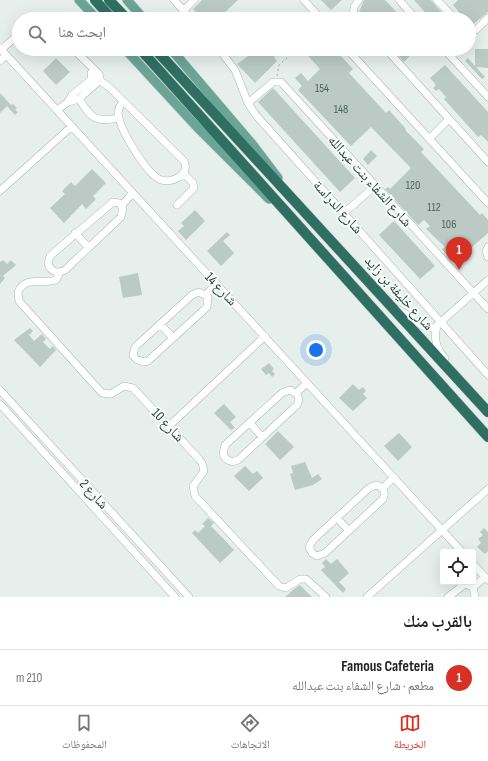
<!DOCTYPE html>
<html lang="ar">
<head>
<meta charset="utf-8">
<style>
	body { margin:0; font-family:"Sofia Sans Condensed","Noto Naskh Arabic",sans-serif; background:#f6f6f6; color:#222; direction:rtl }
	.controls { position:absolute; right:12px; bottom:12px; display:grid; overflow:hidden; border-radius:4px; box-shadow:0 4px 16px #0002 }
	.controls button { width:36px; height:36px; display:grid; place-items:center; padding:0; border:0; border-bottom:1px solid #e0e0e0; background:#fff; color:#222; font:20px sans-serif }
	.you { position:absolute; left:316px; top:350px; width:14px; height:14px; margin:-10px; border:3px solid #fff; border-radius:50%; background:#1a73e8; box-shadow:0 0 0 6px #1a73e833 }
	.badge { display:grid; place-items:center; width:26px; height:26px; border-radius:50%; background:#d93025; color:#fff; font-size:13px; font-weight:700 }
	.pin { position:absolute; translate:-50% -33px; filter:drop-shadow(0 1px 2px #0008) }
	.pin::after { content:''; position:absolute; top:21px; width:14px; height:12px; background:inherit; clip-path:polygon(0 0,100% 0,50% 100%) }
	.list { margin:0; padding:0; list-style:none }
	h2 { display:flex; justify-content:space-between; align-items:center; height:52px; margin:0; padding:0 16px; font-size:17px }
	h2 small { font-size:13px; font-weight:400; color:#767676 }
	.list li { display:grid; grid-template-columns:26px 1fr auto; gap:12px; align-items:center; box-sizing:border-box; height:56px; padding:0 16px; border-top:1px solid #e0e0e0 }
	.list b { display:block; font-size:15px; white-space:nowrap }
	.list p { margin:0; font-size:13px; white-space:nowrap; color:#767676 }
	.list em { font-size:13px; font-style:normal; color:#767676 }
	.icon { flex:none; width:22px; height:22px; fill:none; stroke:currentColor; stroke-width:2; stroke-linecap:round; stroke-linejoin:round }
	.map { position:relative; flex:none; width:488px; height:597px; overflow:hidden; direction:ltr }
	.search { position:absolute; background:#fff; box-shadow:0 4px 16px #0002; left:12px; right:12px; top:12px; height:44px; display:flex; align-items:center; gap:10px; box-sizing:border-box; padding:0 14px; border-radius:22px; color:#767676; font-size:15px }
	.sheet { height:108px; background:#fff }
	nav { display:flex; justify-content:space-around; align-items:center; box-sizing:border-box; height:56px; border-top:1px solid #e0e0e0; background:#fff; font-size:11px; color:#767676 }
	nav a { display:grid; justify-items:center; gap:2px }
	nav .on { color:#d93025 }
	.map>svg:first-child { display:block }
</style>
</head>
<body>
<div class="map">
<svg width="488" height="597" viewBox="0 0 488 597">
	<rect width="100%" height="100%" fill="#e6efeb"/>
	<path fill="#bbcac4" d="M 202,0 L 238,0 L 218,19 L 202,19 L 193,9 Z
		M 321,0 L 342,0 L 331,10 Z
		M 364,0 L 385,0 L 403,19 L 365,19 L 359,12 Z
		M 414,0 L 431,0 L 447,19 L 431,19 Z
		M 458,0 L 488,0 L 488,12 L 471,26 L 469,19 L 461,19 L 463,17 L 453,5 Z
		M 247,49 L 277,49 L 279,51 L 274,57 L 277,61 L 255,83 L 237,64 L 251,54 Z
		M 302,49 L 328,49 L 334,55 L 337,52 L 353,69 L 349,73 L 386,113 L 389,110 L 406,129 L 405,130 L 424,149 L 421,152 L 480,215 L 482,213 L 488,220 L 488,233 L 454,263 L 442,249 L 445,247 L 426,229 L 430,226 L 424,220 L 418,225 L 385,189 L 388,187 L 390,189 L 410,169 L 410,167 L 371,127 L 351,146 L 298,90 L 302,86 L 295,78 L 301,73 L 308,81 L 320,69 Z
		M 393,49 L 416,49 L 404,62 Z
		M 475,49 L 488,49 L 488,68 L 476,67 L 485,77 L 482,79 L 465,61 L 468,58 L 475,66 Z
		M 56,58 L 70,72 L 56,85 L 43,71 Z
		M 445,65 L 488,112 L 488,142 L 481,135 L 478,137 L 444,99 L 446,97 L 439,89 L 436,91 L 433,88 L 436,85 L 430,78 Z
		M 273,88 L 355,178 L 340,192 L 258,102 Z
		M 0,93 L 11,105 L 13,104 L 17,108 L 15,110 L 18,112 L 15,115 L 7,106 L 0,113 Z
		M 371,150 L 377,156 L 368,165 L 363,159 Z
		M 92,169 L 106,183 L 93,196 L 96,199 L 86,209 L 82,204 L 64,223 L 50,208 L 65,194 L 62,191 L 71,182 L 75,186 Z
		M 195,210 L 205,221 L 186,240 L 178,231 L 184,226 L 181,223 Z
		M 394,221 L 435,266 L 420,279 L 379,235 Z
		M 227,232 L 230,235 L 223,241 L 234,253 L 221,266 L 207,251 Z
		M 3,260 L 7,264 L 11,260 L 16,265 L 3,276 L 5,278 L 0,284 L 0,262 Z
		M 138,273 L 142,295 L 123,298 L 119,277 Z
		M 30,328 L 33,331 L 29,335 L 34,341 L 42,334 L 46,339 L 43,342 L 50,349 L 53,346 L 56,350 L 40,367 L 14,340 Z
		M 269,363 L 274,369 L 272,371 L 275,374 L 272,377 L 269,373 L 266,375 L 261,369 Z
		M 353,384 L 359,390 L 363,387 L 366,391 L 363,394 L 367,398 L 353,411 L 339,398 Z
		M 224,404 L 236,417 L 230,422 L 235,428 L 231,430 L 214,413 Z
		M 278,431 L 294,447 L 280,460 L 265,444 Z
		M 399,433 L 412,447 L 398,461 L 384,446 Z
		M 305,462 L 312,478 L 318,474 L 322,479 L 313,485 L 295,490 L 290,474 L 293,473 L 291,466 Z
		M 245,466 L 253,474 L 257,471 L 263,478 L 249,491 L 234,476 Z
		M 208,518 L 214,523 L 211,526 L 234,550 L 220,563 L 192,533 L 195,530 L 198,533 L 205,526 L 202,524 Z
		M 484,528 L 488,532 L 488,551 L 485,554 L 477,547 L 481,543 L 478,539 L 483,535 L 480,532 Z
		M 326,559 L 331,564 L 337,559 L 349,573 L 339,582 L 346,589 L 343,593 L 321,570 L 325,567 L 322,563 Z
		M 300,585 L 312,597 L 285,597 L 294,589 Z"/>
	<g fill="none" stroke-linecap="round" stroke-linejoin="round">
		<defs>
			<path id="minor" d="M 174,0 L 191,19
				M 304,0 L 321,19
				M 399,0 L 416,19
				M 437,0 L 455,19
				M 183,11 L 194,0
				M 353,18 L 354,7 L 359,0
				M 469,32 L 476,30 L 488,18
				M 0,48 L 462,552
				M 2,49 L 19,34
				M 219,49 L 235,70 L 248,103 L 255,114 L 488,375
				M 347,49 L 488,203
				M 386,49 L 488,162
				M 444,49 L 488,97
				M 0,61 L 6,55
				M 93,76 L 109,87 L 184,161 C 191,175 170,185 159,179 C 145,171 118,127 118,112 C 119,107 120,105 123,101
				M 79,99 C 93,120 94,122 119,118
				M 68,102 L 72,95 L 92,79 L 91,73
				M 248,103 L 273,82 L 281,82 L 488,309
				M 57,110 L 68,102 L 79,99 L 100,80 L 99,74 L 73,49
				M 429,139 L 449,119
				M 0,191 L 72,126
				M 113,202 L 119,203 L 123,208 L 121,217 L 65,270 C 58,274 51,272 48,264 L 50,256 Z
				M 122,205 L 133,193
				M 177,205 L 194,188 L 193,183 L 183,173
				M 344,213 L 375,186
				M 75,233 L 88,247
				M 488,247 L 486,251 L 488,257
				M 60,272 L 56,280 C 42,285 26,275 18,292 L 19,301 L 102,393 L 111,394 L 124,386 L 133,388 L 199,459 L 202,463 L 204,471 L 193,486 L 195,496 L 279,586 L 286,588 L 300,579 L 306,579 L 326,597
				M 199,292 L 208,297 L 207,307 L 148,361 L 143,362 L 136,359 L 133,355 L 135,347 L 192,295 Z
				M 206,294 L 217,284
				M 395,309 C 410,312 417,329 434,328 L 488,280
				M 160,324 L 173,338
				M 437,327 C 433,338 437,350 445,358
				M 0,390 L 189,597
				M 290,390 L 297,394 L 299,400 L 297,405 L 238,460 C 232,463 226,461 223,454 L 225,445 L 282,393 Z
				M 296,393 L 307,383
				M 0,404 L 175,597
				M 250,423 L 262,437
				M 169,426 L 265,336
				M 376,485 C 384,487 386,492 383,499 L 325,553 L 317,556 L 312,553 L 309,547 L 313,540 L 369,488 Z
				M 383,488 L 394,477
				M 337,518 L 349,531
				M 473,564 L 488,580
				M 473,587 L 485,577
				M 367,597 L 488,489
				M 448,597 L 465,584 L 473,587 L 475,597"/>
			<path id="major" d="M 79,0 L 97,19
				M 127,0 L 144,19
				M 125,49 L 197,127 L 269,199
				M 171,49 L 253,145 L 278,178"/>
			<path id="highway" d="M 95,0 L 112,19
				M 109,0 L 127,19
				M 140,49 L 488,437
				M 155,49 L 488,412"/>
		</defs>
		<use href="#minor" stroke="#a8b8b2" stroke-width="8"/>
		<use href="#major" stroke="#c2cac8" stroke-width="10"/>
		<use href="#highway" stroke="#c2cac8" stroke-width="11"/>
		<path stroke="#86b3a5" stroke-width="1" stroke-dasharray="2 3" stroke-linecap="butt" d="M 277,76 L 279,65 L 297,49"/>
		<use href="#minor" stroke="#fff" stroke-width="7"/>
		<use href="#major" stroke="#6aa596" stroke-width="9"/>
		<use href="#highway" stroke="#2f6f62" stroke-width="10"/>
	</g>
	<g text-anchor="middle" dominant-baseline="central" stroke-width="4" stroke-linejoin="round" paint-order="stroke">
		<g font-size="12" fill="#4a645c">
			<text x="322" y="88">154</text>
			<text x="341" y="109">148</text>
			<text x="413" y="185">120</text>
			<text x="434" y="207">112</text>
			<text x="449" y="224">106</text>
		</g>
		<g font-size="14" fill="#24423a" stroke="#f7fbf9">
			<text transform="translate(370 181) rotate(48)">شارع الشفاء بنت عبدالله</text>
			<text transform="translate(338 207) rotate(48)">شارع الدراسة</text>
			<text transform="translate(221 289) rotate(47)">شارع 14</text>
			<text transform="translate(399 293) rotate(48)">شارع خليفة بن زايد</text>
			<text transform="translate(168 425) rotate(47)">شارع 10</text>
			<text transform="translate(94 494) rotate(48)">شارع 2</text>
		</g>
	</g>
</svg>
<div class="controls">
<button><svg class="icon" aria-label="locate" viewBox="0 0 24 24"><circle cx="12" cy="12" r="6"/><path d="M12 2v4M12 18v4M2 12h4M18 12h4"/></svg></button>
</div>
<div class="you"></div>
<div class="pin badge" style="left:459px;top:270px">1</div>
<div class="search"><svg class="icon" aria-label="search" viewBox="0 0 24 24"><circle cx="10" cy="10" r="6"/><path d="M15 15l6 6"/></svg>ابحث هنا</div>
</div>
<section class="sheet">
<h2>بالقرب منك<small></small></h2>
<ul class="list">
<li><span class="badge">1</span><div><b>Famous Cafeteria</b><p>مطعم · شارع الشفاء بنت عبدالله</p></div><em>210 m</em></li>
</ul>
</section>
<nav>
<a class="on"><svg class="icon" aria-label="map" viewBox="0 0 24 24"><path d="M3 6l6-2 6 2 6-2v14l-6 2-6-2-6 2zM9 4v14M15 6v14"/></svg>الخريطة</a>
<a><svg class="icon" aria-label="directions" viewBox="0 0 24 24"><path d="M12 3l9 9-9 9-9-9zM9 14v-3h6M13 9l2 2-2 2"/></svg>الاتجاهات</a>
<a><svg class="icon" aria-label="saved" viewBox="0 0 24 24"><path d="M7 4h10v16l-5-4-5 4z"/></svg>المحفوظات</a>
</nav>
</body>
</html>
